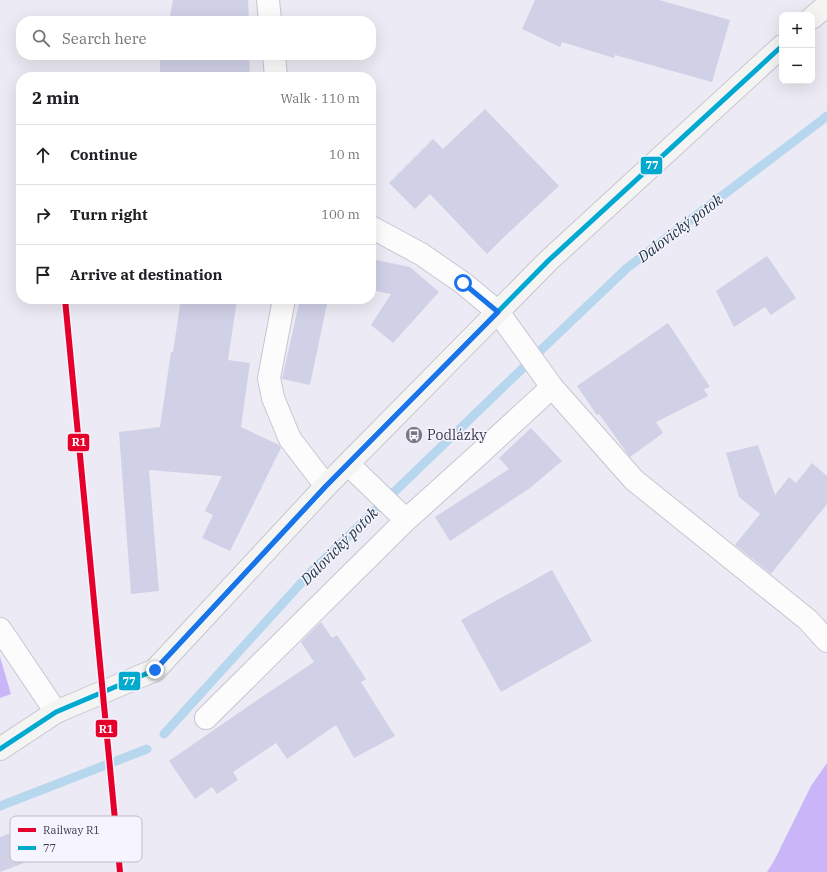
<!DOCTYPE html>
<html lang="en">
<head>
<meta charset="utf-8">
<style>
	body { margin:0; font-family:"IBM Plex Serif",serif; background:#f2f2f2; color:#202124 }
	.controls { position:absolute; right:12px; top:12px; display:grid; overflow:hidden; border-radius:8px; box-shadow:0 4px 16px #0002 }
	.controls button { width:36px; height:36px; display:grid; place-items:center; padding:0; border:0; border-bottom:1px solid #e0e0e0; background:#fff; color:#202124; font:20px sans-serif }
	.stop { position:absolute; width:12px; height:12px; margin:-9px; border:3px solid #1a73e8; border-radius:50%; background:#fff }
	.stop.end { background:#1a73e8; border-color:#fff; box-shadow:0 1px 4px #0008 }
	.list { margin:0; padding:0; list-style:none }
	h2 { display:flex; justify-content:space-between; align-items:center; height:52px; margin:0; padding:0 16px; font-size:17px }
	h2 small { font-size:13px; font-weight:400; color:#757577 }
	.list li { display:grid; grid-template-columns:26px 1fr auto; gap:12px; align-items:center; box-sizing:border-box; height:60px; padding:0 16px; border-top:1px solid #e0e0e0 }
	.list b { display:block; font-size:15px; white-space:nowrap }
	.list em { font-size:13px; font-style:normal; color:#757577 }
	.icon { flex:none; width:22px; height:22px; fill:none; stroke:currentColor; stroke-width:2; stroke-linecap:round; stroke-linejoin:round }
	.map { position:relative; flex:none; width:827px; height:872px; overflow:hidden }
	.search { position:absolute; background:#fff; box-shadow:0 4px 16px #0002; left:16px; top:16px; width:360px; height:44px; display:flex; align-items:center; gap:10px; box-sizing:border-box; padding:0 14px; border-radius:16px; color:#757577; font-size:15px }
	.panel { position:absolute; background:#fff; box-shadow:0 4px 16px #0002; left:16px; top:72px; width:360px; height:232px; border-radius:16px }
	.map>svg:first-child { display:block }
</style>
</head>
<body>
<div class="map">
<svg width="827" height="872" viewBox="0 0 827 872">
	<rect width="100%" height="100%" fill="#eceaf4"/>
	<path fill="#cab5f8" d="M 0,657 L 11,694 L 0,698 Z
		M 827,763 L 827,872 L 767,872 L 774,861 L 811,786 Z"/>
	<g fill="none" stroke-linecap="round" stroke-linejoin="round">
		<path stroke="#b7d7ef" stroke-width="9" d="M 541,350 L 627,268 L 822,120 L 827,116
			M 164,734 L 312,571 L 524,367
			M 0,806 L 147,749"/>
	</g>
	<path fill="#d0d1e7" d="M 173,0 L 248,0 L 249,21 L 169,21 Z
		M 535,0 L 659,0 L 730,20 L 712,82 L 615,55 L 614,58 L 562,42 L 560,47 L 522,29 Z
		M 161,55 L 249,55 L 250,77 L 160,77 L 160,61 Z
		M 485,109 L 559,186 L 504,237 L 487,254 L 430,194 L 415,209 L 389,183 L 433,139 L 443,149 Z
		M 767,256 L 796,298 L 771,315 L 765,307 L 734,327 L 716,291 Z
		M 371,259 L 410,267 L 439,292 L 393,343 L 371,325 L 391,294 L 371,290 Z
		M 181,299 L 237,299 L 228,360 L 250,363 L 241,427 L 279,445 L 281,448 L 230,551 L 202,538 L 213,515 L 205,511 L 222,476 L 149,470 L 159,591 L 131,594 L 119,432 L 160,427 L 171,352 L 173,352 Z
		M 300,299 L 328,299 L 310,385 L 282,379 Z
		M 668,323 L 710,387 L 704,389 L 708,396 L 656,422 L 663,433 L 630,457 L 599,414 L 597,415 L 577,386 Z
		M 531,428 L 562,461 L 530,488 L 450,541 L 435,517 L 509,469 L 499,458 Z
		M 758,445 L 775,495 L 789,477 L 796,483 L 812,463 L 827,476 L 827,504 L 771,574 L 735,545 L 760,514 L 739,497 L 726,453 Z
		M 552,570 L 592,641 L 501,692 L 461,620 Z
		M 321,622 L 332,638 L 337,635 L 366,679 L 361,682 L 395,736 L 354,758 L 336,725 L 287,759 L 276,743 L 233,772 L 238,780 L 217,794 L 212,787 L 195,799 L 169,761 L 250,705 L 314,662 L 301,642 Z
		M 25,828 L 37,858 L 0,872 L 0,837 Z"/>
	<g fill="none" stroke-linecap="round" stroke-linejoin="round">
		<defs>
			<path id="minor" d="M 268,0 L 270,21
				M 274,55 L 276,77
				M 371,227 L 421,254 L 463,283 L 498,312 L 552,387 L 634,480 L 808,620 L 827,641
				M 284,299 L 269,378 L 273,398 L 290,439 L 326,486
				M 348,464 L 406,520
				M 206,718 L 406,520 L 476,457 L 552,387"/>
			<path id="tertiary" d="M 0,629 L 56,712"/>
			<path id="secondary" d="M 812,18 L 827,5
				M 0,749 L 56,712 L 155,670 L 326,486 L 548,261 L 782,46"/>
		</defs>
		<use href="#minor" stroke="#c8c5d2" stroke-width="24"/>
		<use href="#tertiary" stroke="#c8c5d2" stroke-width="24"/>
		<use href="#secondary" stroke="#c8c5d2" stroke-width="24"/>
		<use href="#minor" stroke="#fcfcfd" stroke-width="22"/>
		<use href="#tertiary" stroke="#fcfcfd" stroke-width="22"/>
		<use href="#secondary" stroke="#f4f5f2" stroke-width="22"/>
		<defs>
			<path id="bus-1" d="M 0,749 L 56,712 L 155,670 L 326,486 L 548,261 L 782,46"/>
		</defs>
		<use href="#bus-1" stroke="#f6f4fe" stroke-width="8"/>
		<use href="#bus-1" stroke="#00a9ce" stroke-width="5"/>
		<defs>
			<path id="rail-1" d="M 65,299 L 120,872"/>
		</defs>
		<use href="#rail-1" stroke="#f6f4fe" stroke-width="9"/>
		<use href="#rail-1" stroke="#e4002b" stroke-width="6"/>
	</g>
	<g fill="none" stroke-linecap="round" stroke-linejoin="round">
		<path stroke="#1a73e8" stroke-width="5" d="M 155,670 L 326,486 L 498,312 L 463,283"/>
	</g>
	<defs>
		<symbol id="bus-disc" viewBox="-11 -11 22 22"><circle r="9.5" fill="#7a7687" stroke="#f6f4fe"/><path d="M-5-6H5V4H4V6H2V4H-2V6H-4V4H-5ZM-3.5-4V0h7V-4ZM-3.5 1.2v1.5H-2V1.2ZM2 1.2v1.5H3.5V1.2Z" fill="#fff"/></symbol>
	</defs>
	<g fill-rule="evenodd">
		<use href="#bus-disc" x="404" y="425" width="20" height="20"/>
	</g>
	<g text-anchor="middle" dominant-baseline="central" stroke-width="3" stroke-linejoin="round" paint-order="stroke">
		<g font-size="14" fill="#3d384c" stroke="#f6f4fe" text-anchor="start">
			<text x="427" y="435">Podlázky</text>
		</g>
		<g font-size="15" font-style="italic" fill="#1a303e" stroke="#f6f4fe">
			<text transform="translate(680 228) rotate(-37)">Dalovický potok</text>
			<text transform="translate(339 546) rotate(-45)">Dalovický potok</text>
		</g>
	</g>
	<rect x="10" y="816" width="132" height="46" rx="6" fill="#f6f4fe" stroke="#bebcc9" stroke-width="1"/>
	<rect x="18" y="828" width="18" height="4" fill="#e4002b"/>
	<rect x="18" y="846" width="18" height="4" fill="#00a9ce"/>
	<g font-size="11" fill="#3d384c">
		<text x="43" y="834">Railway R1</text>
		<text x="43" y="852">77</text>
	</g>
	<g stroke="#f6f4fe" stroke-width="1.5">
		<rect x="640" y="156" width="23" height="19" rx="4" fill="#00a9ce"/>
		<rect x="67" y="433" width="23" height="19" rx="4" fill="#e4002b"/>
		<rect x="118" y="671" width="23" height="20" rx="4" fill="#00a9ce"/>
		<rect x="95" y="719" width="23" height="19" rx="4" fill="#e4002b"/>
	</g>
	<g font-size="11" text-anchor="middle" font-weight="bold" fill="#fff">
		<text x="652" y="169">77</text>
		<text x="79" y="446">R1</text>
		<text x="129" y="685">77</text>
		<text x="106" y="733">R1</text>
	</g>
</svg>
<div class="controls">
<button>+</button>
<button>−</button>
</div>
<div class="stop" style="left:463px;top:283px"></div>
<div class="stop end" style="left:155px;top:670px"></div>
<div class="search"><svg class="icon" aria-label="search" viewBox="0 0 24 24"><circle cx="10" cy="10" r="6"/><path d="M15 15l6 6"/></svg>Search here</div>
<section class="panel">
<h2>2 min<small>Walk · 110 m</small></h2>
<ul class="list">
<li><svg class="icon" aria-label="ahead" viewBox="0 0 24 24"><path d="M12 20V5M6 11l6-6 6 6"/></svg><div><b>Continue</b></div><em>10 m</em></li>
<li><svg class="icon" aria-label="right" viewBox="0 0 24 24"><path d="M7 20v-9h11M14 6l5 5-5 5"/></svg><div><b>Turn right</b></div><em>100 m</em></li>
<li><svg class="icon" aria-label="arrive" viewBox="0 0 24 24"><path d="M6 21V4h12l-3 4 3 4H6"/></svg><div><b>Arrive at destination</b></div></li>
</ul>
</section>
</div>
</body>
</html>
